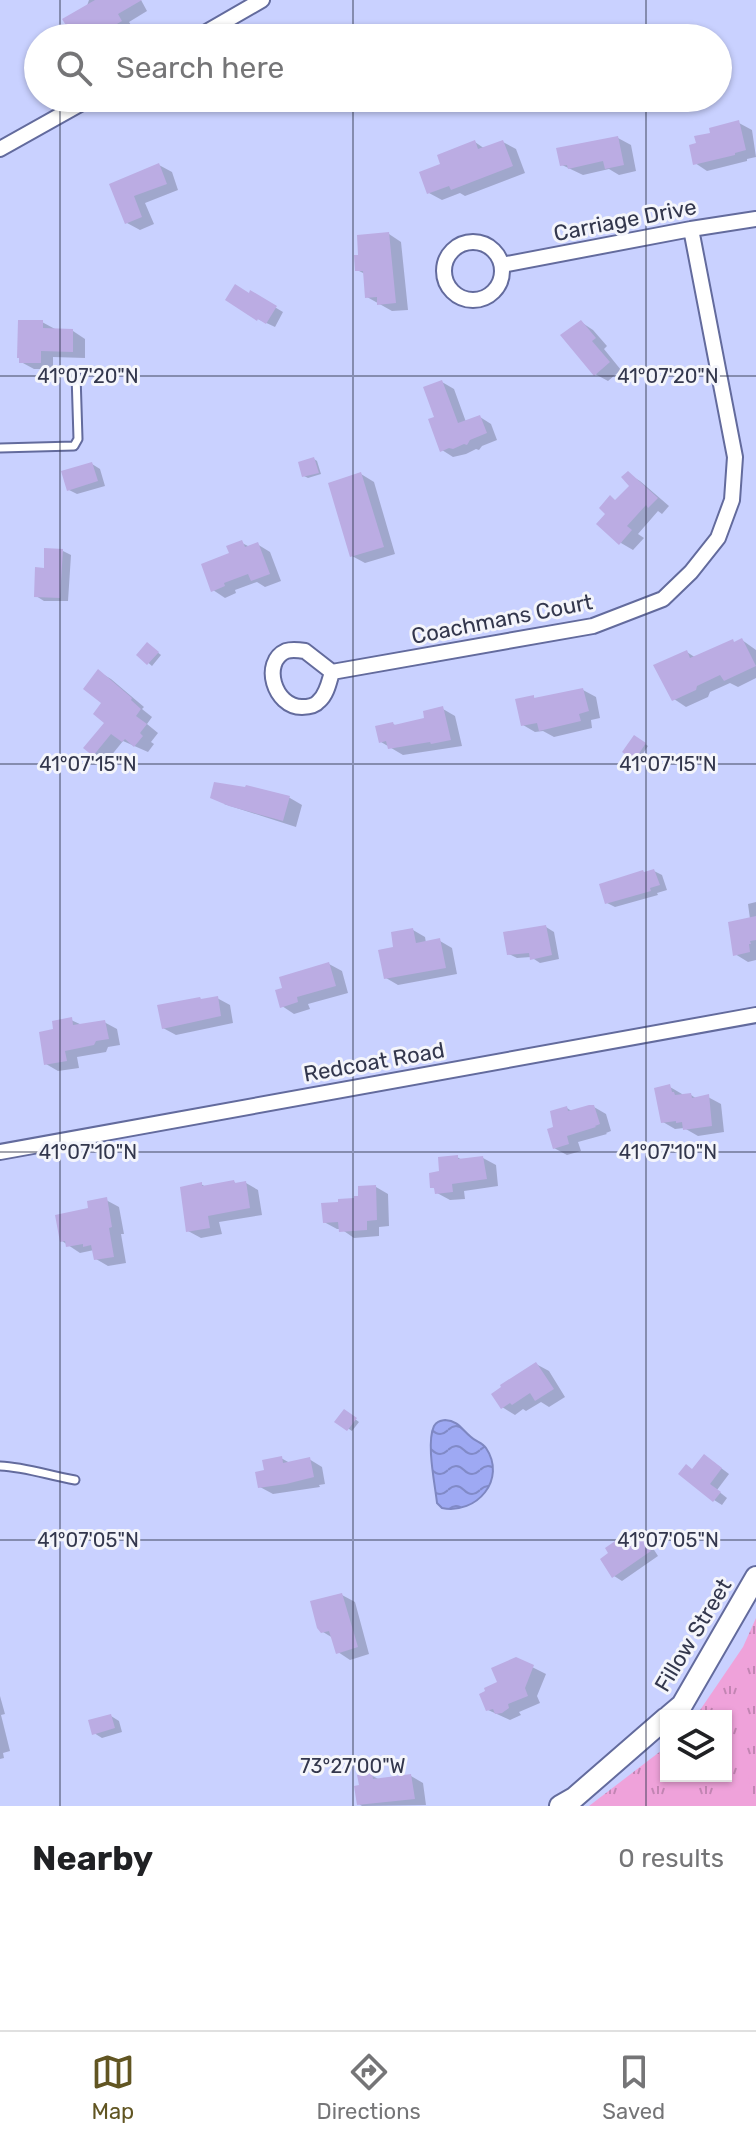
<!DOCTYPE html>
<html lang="en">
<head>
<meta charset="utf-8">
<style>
	body { margin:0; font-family:Rubik,sans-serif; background:#f6f6f6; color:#202124 }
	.controls { position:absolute; right:24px; bottom:24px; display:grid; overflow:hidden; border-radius:0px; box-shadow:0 2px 6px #0004 }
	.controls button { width:72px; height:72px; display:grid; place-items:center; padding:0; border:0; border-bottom:2px solid #e0e0e0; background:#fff; color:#202124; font:40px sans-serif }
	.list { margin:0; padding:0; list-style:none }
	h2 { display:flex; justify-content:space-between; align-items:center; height:104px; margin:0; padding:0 32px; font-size:34px }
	h2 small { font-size:26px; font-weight:400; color:#757577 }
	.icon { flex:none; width:44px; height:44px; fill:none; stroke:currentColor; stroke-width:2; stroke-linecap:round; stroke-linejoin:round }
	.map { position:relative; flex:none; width:756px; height:1806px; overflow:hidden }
	.search { position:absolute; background:#fff; box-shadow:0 2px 6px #0004; left:24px; right:24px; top:24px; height:88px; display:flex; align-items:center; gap:20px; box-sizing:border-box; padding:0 28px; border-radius:44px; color:#757577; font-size:30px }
	.sheet { height:224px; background:#fff }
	nav { display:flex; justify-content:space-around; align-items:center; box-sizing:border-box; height:112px; border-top:2px solid #e0e0e0; background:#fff; font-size:22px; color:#757577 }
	nav a { display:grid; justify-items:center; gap:4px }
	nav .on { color:#615522 }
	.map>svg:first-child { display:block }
</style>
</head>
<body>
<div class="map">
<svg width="756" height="1806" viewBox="0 0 756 1806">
	<defs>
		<pattern id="grass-tufts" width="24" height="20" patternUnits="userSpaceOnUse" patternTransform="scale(2)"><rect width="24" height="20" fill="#efa2da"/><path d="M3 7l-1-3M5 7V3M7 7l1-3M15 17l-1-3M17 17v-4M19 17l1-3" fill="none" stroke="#c285b3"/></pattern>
		<pattern id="water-waves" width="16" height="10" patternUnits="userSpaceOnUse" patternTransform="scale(2)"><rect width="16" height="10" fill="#9ea9f3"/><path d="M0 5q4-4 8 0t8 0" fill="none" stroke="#818ac7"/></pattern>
	</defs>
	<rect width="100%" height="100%" fill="#c9d1ff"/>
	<path fill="url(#grass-tufts)" d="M 756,1618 L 756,1806 L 589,1806 L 666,1747 L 666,1776 L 726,1776 L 726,1716 L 696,1716 L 743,1647 Z"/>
	<path fill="#efa2da" d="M 748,1775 L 754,1806 L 726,1806 L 721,1781 Z"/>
	<path fill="url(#water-waves)" stroke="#7e87c1" stroke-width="2" d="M 445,1420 C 459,1421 461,1429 471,1437 C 476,1442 482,1442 486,1448 C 507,1479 477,1515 442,1508 L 437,1503 C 435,1484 426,1443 434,1426 C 437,1421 440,1421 445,1420 Z"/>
	<path fill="#0003" d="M 89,0 L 141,0 L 147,11 L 129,22 L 133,28 L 117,38 L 76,38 Z
		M 367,30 L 380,38 L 346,38 L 355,33 L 358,35 Z
		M 739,123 L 752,130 L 756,157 L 747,159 L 747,161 L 707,171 L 695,163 Z
		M 618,138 L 631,145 L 636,171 L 619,175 L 609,169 L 583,175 L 562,165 Z
		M 475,142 L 485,149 L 503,142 L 516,149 L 525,173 L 465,196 L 460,193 L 442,200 L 429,193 L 443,165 Z
		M 159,165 L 172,172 L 178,190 L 145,203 L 154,224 L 140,230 L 127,223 L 112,185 Z
		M 389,234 L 401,242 L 408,310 L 392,311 L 367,297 L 365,274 L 357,270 Z
		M 251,293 L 283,312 L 275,327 L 258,319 L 250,295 Z
		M 42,322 L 55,329 L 73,331 L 85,339 L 85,358 L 53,357 L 53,369 L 34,369 L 21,362 Z
		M 581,322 L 593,330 L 607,346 L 604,349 L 621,370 L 608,381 L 595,374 Z
		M 442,382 L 454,389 L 466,422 L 480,417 L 491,424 L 497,440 L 482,446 L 479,450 L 476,449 L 466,454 L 453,457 L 442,450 Z
		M 314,459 L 317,461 L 321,474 L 308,478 L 304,476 Z
		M 92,464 L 100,469 L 105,486 L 77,494 L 69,490 Z
		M 361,474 L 374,482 L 395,554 L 365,563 L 352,556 Z
		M 628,474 L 640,481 L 669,506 L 662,514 L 658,511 L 638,534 L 644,538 L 633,550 L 621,543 L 632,486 Z
		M 242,543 L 250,547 L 257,544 L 270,552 L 281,581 L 265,587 L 257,582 L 235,590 L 236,593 L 225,598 L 213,590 L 231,555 Z
		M 63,551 L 71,555 L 68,601 L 44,601 L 36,596 L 46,570 Z
		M 742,640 L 756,650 L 756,678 L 738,687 L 730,683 L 710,692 L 708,697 L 686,707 L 674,699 L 687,652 L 696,658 Z
		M 151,647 L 161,655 L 152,666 L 139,655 Z
		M 99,672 L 111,679 L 144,707 L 142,709 L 152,717 L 147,724 L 158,733 L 151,742 L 154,744 L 148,752 L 123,741 L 106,762 L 94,754 L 106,722 Z
		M 583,690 L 596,697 L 600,718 L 591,720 L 592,728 L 554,737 L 543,731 L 535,732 L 523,725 L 533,697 L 538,700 Z
		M 443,709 L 455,716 L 462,746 L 403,755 L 381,742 L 393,724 L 397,726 L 427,719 Z
		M 635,737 L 648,746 L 638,761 L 624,752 Z
		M 247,788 L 290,798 L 302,805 L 296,827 L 224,804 Z
		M 654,871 L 662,875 L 667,890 L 657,893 L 658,895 L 615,907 L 607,903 L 646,873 Z
		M 756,902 L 756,960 L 748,962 L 735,954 L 750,919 L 748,904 Z
		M 546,927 L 554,932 L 559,959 L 540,963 L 531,957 L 517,958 L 509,954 Z
		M 413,930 L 425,937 L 426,943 L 440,941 L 452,948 L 457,974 L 398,985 L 386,978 L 396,949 Z
		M 329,964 L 342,971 L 348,993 L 308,1004 L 310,1009 L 294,1014 L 282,1006 L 284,989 Z
		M 217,998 L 230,1005 L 233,1023 L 176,1035 L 163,1028 L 203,1001 Z
		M 71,1020 L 82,1025 L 104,1022 L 117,1029 L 120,1045 L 108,1047 L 106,1052 L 77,1057 L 79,1068 L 58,1071 L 46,1064 L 56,1030 Z
		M 670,1087 L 682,1094 L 683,1096 L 691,1095 L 697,1099 L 708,1097 L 721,1104 L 724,1132 L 698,1136 L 684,1128 L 675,1129 L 663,1122 Z
		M 594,1107 L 606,1114 L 611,1131 L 606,1133 L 607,1134 L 578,1142 L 581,1151 L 567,1155 L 554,1148 L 556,1129 L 567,1108 L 573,1112 Z
		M 457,1157 L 464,1161 L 483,1158 L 496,1165 L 498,1186 L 464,1191 L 465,1199 L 450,1200 L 437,1193 L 437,1190 L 432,1187 L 441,1173 Z
		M 234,1182 L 237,1184 L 246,1183 L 258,1190 L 262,1215 L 219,1222 L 222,1234 L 201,1238 L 188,1231 L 201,1184 L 206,1187 Z
		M 376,1187 L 388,1194 L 389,1226 L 379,1227 L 379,1236 L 354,1238 L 341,1229 L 337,1229 L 324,1222 Z
		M 106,1200 L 119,1207 L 124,1234 L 121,1234 L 126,1263 L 108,1266 L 96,1259 L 94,1250 L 80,1253 L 62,1241 L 90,1209 Z
		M 536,1364 L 549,1371 L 565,1397 L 549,1407 L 541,1402 L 526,1411 L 523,1409 L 515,1415 L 502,1407 Z
		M 344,1411 L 359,1422 L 352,1431 L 337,1421 Z
		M 281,1458 L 290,1463 L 309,1459 L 322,1467 L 325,1484 L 319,1485 L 320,1487 L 273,1494 L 260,1487 L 266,1472 Z
		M 712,1461 L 729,1474 L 717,1490 L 727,1498 L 722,1505 L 714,1500 L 693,1471 Z
		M 639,1535 L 647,1539 L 658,1556 L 622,1581 L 614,1576 L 621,1539 L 626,1542 Z
		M 342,1595 L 355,1602 L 369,1654 L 350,1660 L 338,1652 L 333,1638 L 323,1632 Z
		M 516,1659 L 546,1674 L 537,1696 L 540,1703 L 519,1712 L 521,1715 L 510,1720 L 488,1710 Z
		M 0,1696 L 5,1714 L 1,1715 L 10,1751 L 3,1753 L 4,1758 L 0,1759 Z
		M 111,1716 L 119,1721 L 122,1732 L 102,1738 L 94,1733 Z
		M 371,1775 L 380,1780 L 411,1776 L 423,1783 L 426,1805 L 362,1806 L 359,1804 Z"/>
	<path fill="#bbace3" d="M 95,0 L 142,0 L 118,14 L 122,21 L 93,38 L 74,38 L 62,19 Z
		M 739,120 L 746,150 L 735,153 L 735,155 L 693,165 L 689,145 L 696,143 L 694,136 L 710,133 L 709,128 Z
		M 618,136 L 624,165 L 605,169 L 603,161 L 568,169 L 567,165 L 560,166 L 556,148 Z
		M 475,140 L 478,149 L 503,140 L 513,166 L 451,190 L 449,186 L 427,194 L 419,172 L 440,164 L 437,155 Z
		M 159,163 L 167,184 L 134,196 L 142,217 L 125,224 L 109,184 Z
		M 389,232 L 396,303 L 377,305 L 377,297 L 365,298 L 363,271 L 355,271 L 354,255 L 358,255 L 357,235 Z
		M 235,284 L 249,293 L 250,290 L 277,306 L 266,324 L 258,319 L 257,321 L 225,300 Z
		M 18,320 L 43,320 L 43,328 L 73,329 L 73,352 L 41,351 L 41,363 L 19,363 L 19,358 L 17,358 Z
		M 581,320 L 596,338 L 592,341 L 610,362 L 594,376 L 560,335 Z
		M 442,380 L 458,423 L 480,415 L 487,433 L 470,440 L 467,445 L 464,444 L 453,449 L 449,448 L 440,452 L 428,419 L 434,417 L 423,387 Z
		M 314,457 L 319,473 L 302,477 L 298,462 Z
		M 92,462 L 98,481 L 67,491 L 61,471 Z
		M 628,471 L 658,498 L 648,508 L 646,505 L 627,526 L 632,530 L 619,545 L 596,524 L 605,514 L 599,508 L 610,495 L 615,500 L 629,486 L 621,477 Z
		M 361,472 L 384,547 L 350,557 L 328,483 Z
		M 242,540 L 245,547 L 258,542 L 270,574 L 251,581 L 248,574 L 224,583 L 225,586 L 211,592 L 201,564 L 229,553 L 226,546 Z
		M 44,548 L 63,549 L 60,598 L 34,597 L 35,567 L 44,568 Z
		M 742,638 L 756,666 L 724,681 L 720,675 L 697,686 L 696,690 L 672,701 L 653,665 L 687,650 L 690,658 L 733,639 L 734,642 Z
		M 147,642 L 159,652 L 147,665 L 136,655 Z
		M 98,669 L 132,698 L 131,700 L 141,709 L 136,716 L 147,724 L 140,733 L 143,736 L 134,747 L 125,739 L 122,742 L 111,734 L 93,756 L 83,748 L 104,723 L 93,714 L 101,703 L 83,689 Z
		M 583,688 L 589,711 L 579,714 L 581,721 L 539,731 L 537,723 L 521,726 L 515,699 L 534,695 L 534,698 Z
		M 443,706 L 451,740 L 431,744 L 430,742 L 388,749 L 386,741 L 379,743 L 375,726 L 393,722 L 394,725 L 424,718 L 423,711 Z
		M 634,735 L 646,743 L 634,761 L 622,752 Z
		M 214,782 L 245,787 L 246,785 L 290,796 L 283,821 L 229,806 L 210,798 Z
		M 654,869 L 660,885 L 650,888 L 651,891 L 605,904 L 599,884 L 643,870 L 644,872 Z
		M 756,916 L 756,940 L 750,941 L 751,944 L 749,944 L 750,952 L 733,956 L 728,922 Z
		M 546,925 L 552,955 L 530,960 L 529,953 L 507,955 L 503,932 Z
		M 413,928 L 416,943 L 440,938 L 446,968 L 384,979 L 378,950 L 393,947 L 391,932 Z
		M 329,962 L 336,986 L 297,997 L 298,1002 L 280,1008 L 275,990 L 282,988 L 279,977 Z
		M 218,996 L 221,1016 L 162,1029 L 157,1005 L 200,997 L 201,999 Z
		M 72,1017 L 73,1025 L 105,1020 L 109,1039 L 96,1041 L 94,1045 L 65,1051 L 67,1061 L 44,1065 L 39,1032 L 53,1029 L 52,1021 Z
		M 670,1084 L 672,1092 L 674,1092 L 675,1095 L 691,1093 L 692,1098 L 709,1094 L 712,1126 L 683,1130 L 682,1122 L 676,1123 L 676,1121 L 661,1123 L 654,1088 Z
		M 589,1105 L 594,1105 L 600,1124 L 595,1126 L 596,1127 L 567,1136 L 569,1144 L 553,1149 L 547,1129 L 553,1127 L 550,1111 L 567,1106 L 568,1111 Z
		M 458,1155 L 458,1159 L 483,1156 L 487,1179 L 452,1184 L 453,1192 L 435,1194 L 434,1188 L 430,1188 L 429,1173 L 439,1171 L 438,1157 Z
		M 234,1180 L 235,1183 L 246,1181 L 250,1208 L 208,1216 L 210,1228 L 186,1232 L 180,1187 L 202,1182 L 202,1186 Z
		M 376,1185 L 377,1220 L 367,1221 L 367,1230 L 339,1232 L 338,1222 L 323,1223 L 321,1203 L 338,1202 L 338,1199 L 354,1198 L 354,1196 L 358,1196 L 358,1186 Z
		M 107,1197 L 112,1227 L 109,1228 L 114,1257 L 94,1260 L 91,1245 L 83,1247 L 83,1244 L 66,1247 L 65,1241 L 60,1242 L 55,1215 L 88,1208 L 87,1201 Z
		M 536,1362 L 554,1389 L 535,1401 L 530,1393 L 512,1405 L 510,1403 L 501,1409 L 491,1394 L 501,1387 L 500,1385 Z
		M 344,1409 L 357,1418 L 347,1431 L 334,1422 Z
		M 704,1454 L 722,1468 L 710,1484 L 721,1492 L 713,1502 L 678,1474 L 686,1464 L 692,1469 Z
		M 282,1456 L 283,1463 L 310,1457 L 314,1477 L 286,1484 L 258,1488 L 255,1472 L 264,1470 L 262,1460 Z
		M 639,1532 L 651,1551 L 612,1578 L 600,1559 L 608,1553 L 605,1548 L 621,1537 L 624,1542 Z
		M 342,1593 L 358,1647 L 336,1654 L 329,1631 L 321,1633 L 317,1628 L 310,1601 Z
		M 516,1657 L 534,1665 L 525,1688 L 528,1696 L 508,1704 L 509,1708 L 502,1713 L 495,1714 L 493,1709 L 486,1711 L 479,1694 L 485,1691 L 484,1688 L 497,1682 L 491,1668 Z
		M 111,1714 L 115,1728 L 92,1735 L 88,1720 Z
		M 372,1773 L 373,1779 L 411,1774 L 415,1799 L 357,1805 L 354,1786 L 359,1785 L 357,1775 Z"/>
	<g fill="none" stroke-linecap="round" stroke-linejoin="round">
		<defs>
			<path id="lane" d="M 0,448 L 74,446 L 78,439 L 76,374
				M 0,1466 C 26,1467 50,1476 75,1480"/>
			<path id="street" d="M 196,38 L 262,0
				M 0,149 L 91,98
				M444 271a29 29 0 1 1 58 0a29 29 0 1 1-58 0Z
				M 502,265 L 691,229 L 756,219
				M 332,672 C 329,682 327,694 319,701 C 315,706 308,707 302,707 C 274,707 261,662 286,651 C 292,649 299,650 305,651 L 332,672 L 593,626 L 663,599 L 691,572 L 718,538 L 732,500 L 735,457 L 691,229
				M 0,1152 L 756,1015"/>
			<path id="secondary" d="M 669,1716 L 682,1705 L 756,1577
				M 560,1806 L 574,1798 L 666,1718"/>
		</defs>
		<use href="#lane" stroke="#636b9d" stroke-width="11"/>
		<use href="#street" stroke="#636b9d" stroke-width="18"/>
		<use href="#secondary" stroke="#636b9d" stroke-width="24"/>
		<use href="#lane" stroke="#fff" stroke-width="7"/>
		<use href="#street" stroke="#fff" stroke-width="14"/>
		<use href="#secondary" stroke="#fff" stroke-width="20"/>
	</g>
	<path fill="none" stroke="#33374d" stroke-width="2" stroke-opacity="0.45" d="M 60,0 L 60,38M 353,0 L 353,38M 646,0 L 646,38M 60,98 L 60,1806M 353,98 L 353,1806M 646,98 L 646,1806M 0,376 L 756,376M 0,764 L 756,764M 0,1152 L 756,1152M 0,1540 L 756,1540"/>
	<g text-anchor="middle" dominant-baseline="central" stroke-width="6" stroke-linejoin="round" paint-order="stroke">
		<g font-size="22" fill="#33374d" stroke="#f4f5fb">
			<text transform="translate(625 220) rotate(-11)">Carriage Drive</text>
			<text transform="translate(502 619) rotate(-11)">Coachmans Court</text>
			<text transform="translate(374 1062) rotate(-10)">Redcoat Road</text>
			<text transform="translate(693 1635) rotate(-59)">Fillow Street</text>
		</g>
	</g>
	<g font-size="20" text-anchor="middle" fill="#33374d" stroke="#f4f5fb" stroke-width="6" stroke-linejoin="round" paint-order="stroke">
		<text x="88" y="383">41°07'20"N</text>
		<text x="668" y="383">41°07'20"N</text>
		<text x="88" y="771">41°07'15"N</text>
		<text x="668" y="771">41°07'15"N</text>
		<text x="88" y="1159">41°07'10"N</text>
		<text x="668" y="1159">41°07'10"N</text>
		<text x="88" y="1547">41°07'05"N</text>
		<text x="668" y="1547">41°07'05"N</text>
		<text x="353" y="1773">73°27'00"W</text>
	</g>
</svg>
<div class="controls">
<button><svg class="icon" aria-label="layers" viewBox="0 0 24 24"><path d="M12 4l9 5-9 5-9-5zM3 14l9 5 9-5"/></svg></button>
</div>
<div class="search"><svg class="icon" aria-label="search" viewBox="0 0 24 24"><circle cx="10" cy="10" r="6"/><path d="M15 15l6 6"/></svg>Search here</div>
</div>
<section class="sheet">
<h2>Nearby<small>0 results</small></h2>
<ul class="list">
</ul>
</section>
<nav>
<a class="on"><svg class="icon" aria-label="map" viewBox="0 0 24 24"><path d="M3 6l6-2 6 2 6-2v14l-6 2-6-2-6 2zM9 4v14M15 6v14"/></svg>Map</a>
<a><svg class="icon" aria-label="directions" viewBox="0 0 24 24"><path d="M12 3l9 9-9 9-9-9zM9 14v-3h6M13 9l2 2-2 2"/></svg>Directions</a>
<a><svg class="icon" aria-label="saved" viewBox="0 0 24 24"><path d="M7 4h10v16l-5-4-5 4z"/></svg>Saved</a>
</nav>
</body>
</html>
